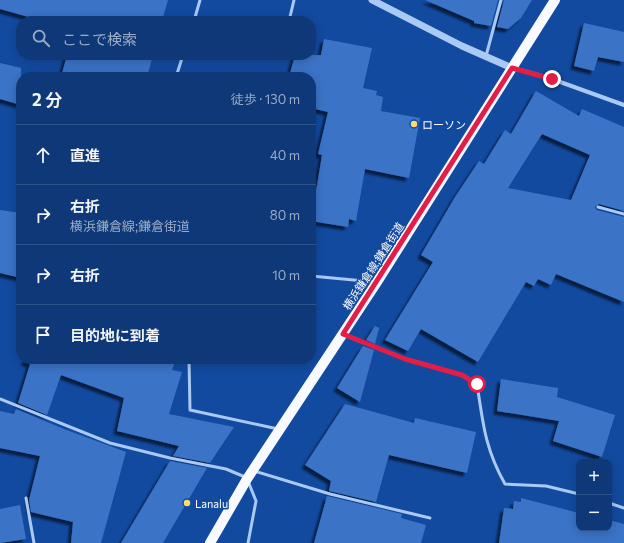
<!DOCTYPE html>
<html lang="ja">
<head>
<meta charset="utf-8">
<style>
	body { margin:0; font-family:Commissioner,"Noto Sans JP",sans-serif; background:#1c4380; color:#f1f3f6 }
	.controls { position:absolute; right:12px; bottom:12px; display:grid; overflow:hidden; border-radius:8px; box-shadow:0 2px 10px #0003 }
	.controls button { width:36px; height:36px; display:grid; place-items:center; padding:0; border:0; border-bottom:1px solid #2e528a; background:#0e3878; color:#f1f3f6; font:20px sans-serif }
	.stop { position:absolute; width:12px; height:12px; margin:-9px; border:3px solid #e11d48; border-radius:50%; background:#fff }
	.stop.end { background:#e11d48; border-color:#fff; box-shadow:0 1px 4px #0008 }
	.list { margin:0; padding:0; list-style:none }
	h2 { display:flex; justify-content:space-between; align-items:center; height:52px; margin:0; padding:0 16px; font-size:17px }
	h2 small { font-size:13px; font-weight:400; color:#9bacc6 }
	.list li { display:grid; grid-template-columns:26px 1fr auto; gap:12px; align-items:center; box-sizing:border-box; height:60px; padding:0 16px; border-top:1px solid #2e528a }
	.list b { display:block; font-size:15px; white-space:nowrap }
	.list p { margin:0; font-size:13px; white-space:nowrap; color:#9bacc6 }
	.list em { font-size:13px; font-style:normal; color:#9bacc6 }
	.icon { flex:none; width:22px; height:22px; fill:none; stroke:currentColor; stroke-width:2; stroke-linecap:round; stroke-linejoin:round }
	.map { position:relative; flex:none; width:624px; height:543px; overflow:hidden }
	.search { position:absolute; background:#0e3878; box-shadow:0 2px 10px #0003; left:16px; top:16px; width:300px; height:44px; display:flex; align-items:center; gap:10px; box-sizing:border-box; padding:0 14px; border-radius:16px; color:#9bacc6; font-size:15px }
	.panel { position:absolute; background:#0e3878; box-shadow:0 2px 10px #0003; left:16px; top:72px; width:300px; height:292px; border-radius:16px }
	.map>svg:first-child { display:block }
</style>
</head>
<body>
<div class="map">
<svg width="624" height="543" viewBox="0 0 624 543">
	<defs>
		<filter id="shadow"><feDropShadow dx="-3.5" dy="3.5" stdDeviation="1" flood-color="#0009"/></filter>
	</defs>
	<rect width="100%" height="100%" fill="#124aa0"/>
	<path fill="#3b73c7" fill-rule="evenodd" filter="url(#shadow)" d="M 0,0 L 168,0 L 162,21 L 43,21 L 0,9 Z
		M 425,0 L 498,0 L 491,26 L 474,23 L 474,21 Z
		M 504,0 L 532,0 L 521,18 L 508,29 L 497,27 Z
		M 584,23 L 624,32 L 624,62 L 598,57 L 594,71 L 574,66 Z
		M 324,39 L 372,48 L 363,88 L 377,91 L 376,95 L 383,97 L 381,111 L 420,118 L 409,178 L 365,169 L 356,221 L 349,219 L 348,227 L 311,221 L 322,155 L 318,154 L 328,112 L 311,108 L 311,77 L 289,77 L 295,55 L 321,55 Z
		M 67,55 L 153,55 L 147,77 L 61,77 Z
		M 0,63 L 21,68 L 21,105 L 0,99 Z
		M 536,91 L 579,116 L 582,109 L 624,127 L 624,211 L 599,204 L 595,207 L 597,210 L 624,217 L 624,302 L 556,274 L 551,285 L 538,279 L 534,286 L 526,282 L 478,362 L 421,329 L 408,351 L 385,340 L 433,262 L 421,255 L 455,197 L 479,161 L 484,164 L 505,130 L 511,134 ZM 542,134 L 590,155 L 571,200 L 508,188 Z
		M 0,210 L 21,213 L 21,278 L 0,273 Z
		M 375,326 L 379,328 L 375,344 L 366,340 Z
		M 363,346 L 374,350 L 360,402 L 337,388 Z
		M 25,359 L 176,359 L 172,370 L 182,372 L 169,414 L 234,427 L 210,463 L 173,456 L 179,446 L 117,431 L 124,398 L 61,375 L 47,415 L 18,403 L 30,364 L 25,362 Z
		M 501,379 L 558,388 L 557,397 L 615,415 L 602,457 L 553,441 L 559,421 L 497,411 Z
		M 345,404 L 414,423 L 415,418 L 476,432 L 467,473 L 389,455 L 376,502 L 329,491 L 331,481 L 305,465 Z
		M 16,409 L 64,429 L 126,452 L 101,543 L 71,543 L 73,522 L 31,512 L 29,500 L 40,456 L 0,448 L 0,411 L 14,414 Z
		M 170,461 L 207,468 L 163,543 L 121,543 Z
		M 327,496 L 402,514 L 401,518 L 426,525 L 421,543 L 314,543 Z
		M 521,498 L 579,513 L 579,528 L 609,528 L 609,520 L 624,524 L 624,543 L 499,543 L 504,508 L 513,509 L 514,501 L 521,502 Z
		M 20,505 L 26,539 L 0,543 L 0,509 Z"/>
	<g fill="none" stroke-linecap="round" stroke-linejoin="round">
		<path stroke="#aac9f5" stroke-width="3" d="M 194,21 L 200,0
			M 289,21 L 294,0
			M 486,56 L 501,0
			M 176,77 L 183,55
			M 598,207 L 624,214
			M 311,276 L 375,282
			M 344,335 L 405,359 L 462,375 L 477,384 C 483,423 485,449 505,484 L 546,486 L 579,494
			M 189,359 L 190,410 L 278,429
			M 0,399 L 110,443 L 170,458 L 226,469 L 245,477
			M 254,471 L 330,494 L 430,518
			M 26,498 L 34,543
			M 609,503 L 624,508
			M 248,543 L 256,501 L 248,481"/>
		<path stroke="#aac9f5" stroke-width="4" d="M 513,68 L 552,79 L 624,105"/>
		<path stroke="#aac9f5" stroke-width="7" d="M 372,0 L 462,46 L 512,68"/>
		<path stroke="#f8faff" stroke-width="10" d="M 210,543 L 247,479 L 377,282 L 555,0"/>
	</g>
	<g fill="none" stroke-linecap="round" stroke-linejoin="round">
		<path stroke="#e11d48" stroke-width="5" d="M 477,384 L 462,375 L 405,359 L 343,334 L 512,68 L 552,79"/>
	</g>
	<g fill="#ffdb6e" stroke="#124aa0" stroke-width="1.5">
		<circle cx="414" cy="124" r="4"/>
		<circle cx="187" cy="503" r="4"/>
	</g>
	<g text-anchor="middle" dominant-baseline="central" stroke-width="3" stroke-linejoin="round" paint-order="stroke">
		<g font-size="11" fill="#fff" stroke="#124aa0" text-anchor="start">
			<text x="422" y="124">ローソン</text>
			<text x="195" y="503">Lanalu</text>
		</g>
		<g font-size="11" fill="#fff" stroke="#124aa0">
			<text transform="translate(373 266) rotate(-57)">横浜鎌倉線;鎌倉街道</text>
		</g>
	</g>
</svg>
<div class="controls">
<button>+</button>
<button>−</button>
</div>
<div class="stop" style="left:477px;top:384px"></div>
<div class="stop end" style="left:552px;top:79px"></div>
<div class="search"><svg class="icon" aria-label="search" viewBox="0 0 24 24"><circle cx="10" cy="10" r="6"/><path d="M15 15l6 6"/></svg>ここで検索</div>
<section class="panel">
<h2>2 分<small>徒歩 · 130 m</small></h2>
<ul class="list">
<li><svg class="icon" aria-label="ahead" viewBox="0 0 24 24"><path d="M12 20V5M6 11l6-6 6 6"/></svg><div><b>直進</b></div><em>40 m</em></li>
<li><svg class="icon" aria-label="right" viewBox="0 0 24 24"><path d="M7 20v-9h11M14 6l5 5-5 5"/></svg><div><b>右折</b><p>横浜鎌倉線;鎌倉街道</p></div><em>80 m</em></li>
<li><svg class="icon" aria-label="right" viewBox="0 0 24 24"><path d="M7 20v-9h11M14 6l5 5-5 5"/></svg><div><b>右折</b></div><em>10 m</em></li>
<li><svg class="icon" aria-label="arrive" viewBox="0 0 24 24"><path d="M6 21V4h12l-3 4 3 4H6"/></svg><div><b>目的地に到着</b></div></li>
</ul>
</section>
</div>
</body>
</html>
